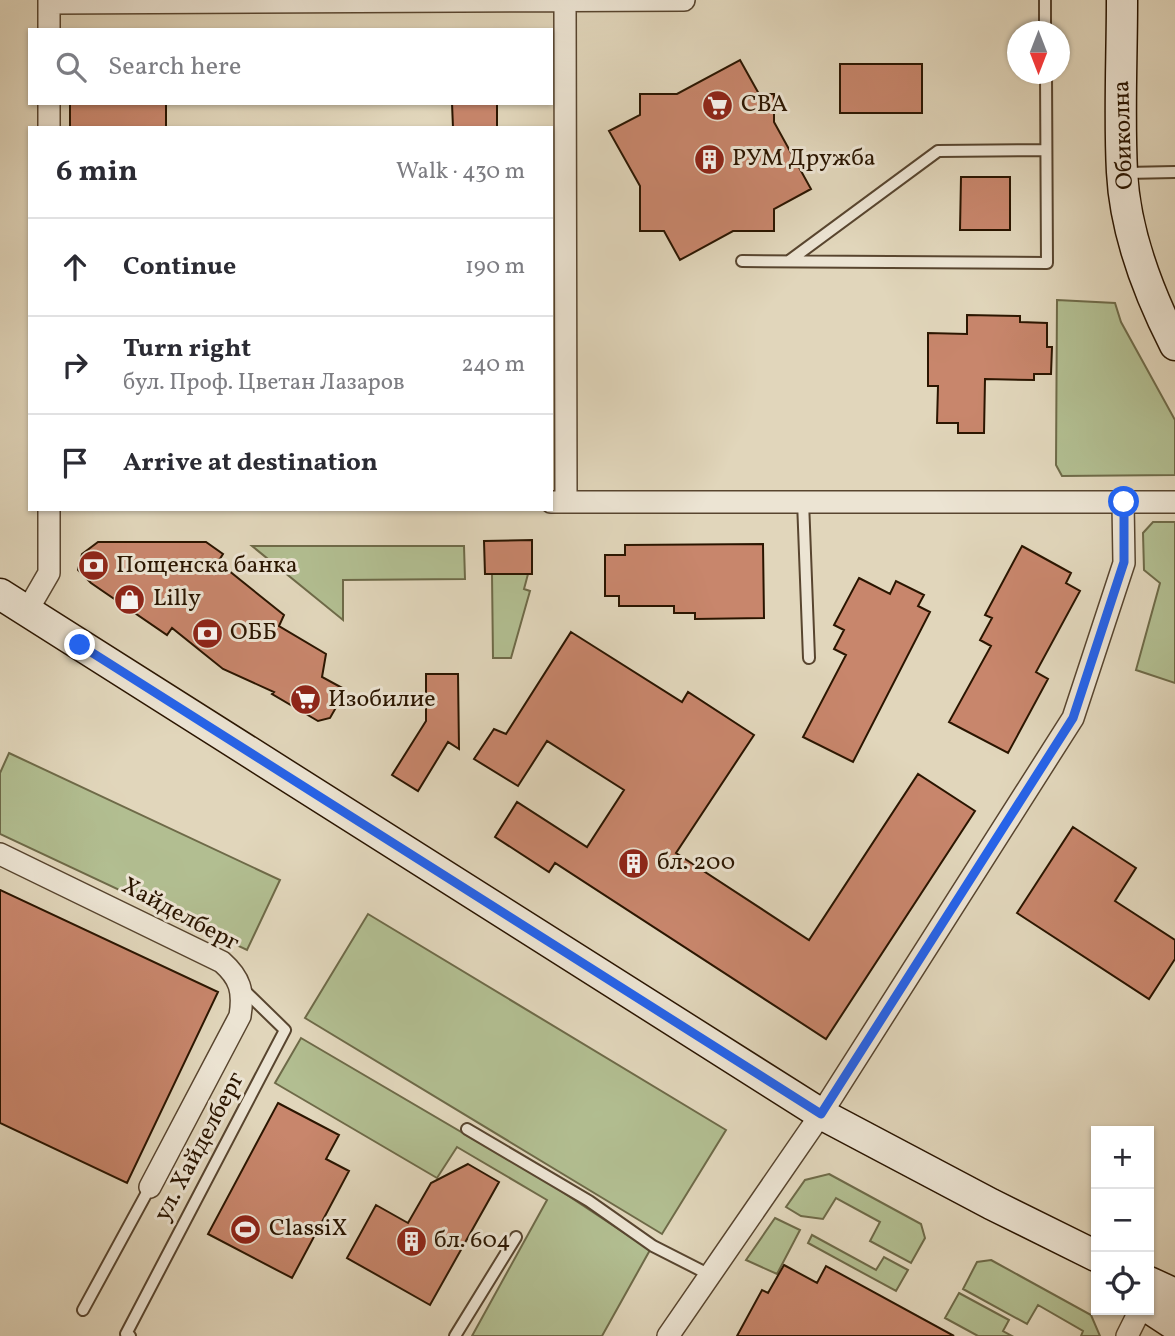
<!DOCTYPE html>
<html lang="en">
<head>
<meta charset="utf-8">
<style>
	body { margin:0; font-family:Vollkorn,serif; background:#f7f7f7; color:#2b2b33 }
	.controls { position:absolute; right:21px; bottom:21px; display:grid; overflow:hidden; border-radius:0px; box-shadow:0 2px 5px #0004 }
	.controls button { width:63px; height:63px; display:grid; place-items:center; padding:0; border:0; border-bottom:2px solid #e1e1e2; background:#fff; color:#2b2b33; font:35px sans-serif }
	.compass { position:absolute; left:1007px; top:21px; width:63px; height:63px; border-radius:50%; background:#fff; box-shadow:0 2px 5px #0004; rotate:180deg }
	.stop { position:absolute; width:21px; height:21px; margin:-16px; border:5px solid #2563eb; border-radius:50%; background:#fff }
	.stop.end { background:#2563eb; border-color:#fff; box-shadow:0 2px 7px #0008 }
	.list { margin:0; padding:0; list-style:none }
	h2 { display:flex; justify-content:space-between; align-items:center; height:91px; margin:0; padding:0 28px; font-size:30px }
	h2 small { font-size:23px; font-weight:400; color:#7c7c81 }
	.list li { display:grid; grid-template-columns:46px 1fr auto; gap:21px; align-items:center; box-sizing:border-box; height:98px; padding:0 28px; border-top:2px solid #e1e1e2 }
	.list b { display:block; font-size:26px; white-space:nowrap }
	.list p { margin:0; font-size:23px; white-space:nowrap; color:#7c7c81 }
	.list em { font-size:23px; font-style:normal; color:#7c7c81 }
	.icon { flex:none; width:38px; height:38px; fill:none; stroke:currentColor; stroke-width:2; stroke-linecap:round; stroke-linejoin:round }
	.map { position:relative; flex:none; width:1175px; height:1336px; overflow:hidden }
	.search { position:absolute; background:#fff; box-shadow:0 2px 5px #0004; left:28px; top:28px; width:525px; height:77px; display:flex; align-items:center; gap:18px; box-sizing:border-box; padding:0 24px; border-radius:0px; color:#7c7c81; font-size:26px }
	.panel { position:absolute; background:#fff; box-shadow:0 2px 5px #0004; left:28px; top:126px; width:525px; height:385px; border-radius:0px }
	.map>svg:first-child { display:block }
</style>
</head>
<body>
<div class="map">
<svg width="1175" height="1336" viewBox="0 0 1175 1336">
	<rect width="100%" height="100%" fill="#e1d6bb"/>
	<filter id="stains"><feTurbulence type="fractalNoise" baseFrequency=".00286" numOctaves="4"/><feColorMatrix values="0 0 0 0 .2 0 0 0 0 .09 0 0 0 0 .02 0 0 0 .5 -.17"/></filter>
	<radialGradient id="worn" r=".72"><stop offset=".6" stop-color="#630" stop-opacity="0"/><stop offset="1" stop-color="#630" stop-opacity=".3"/></radialGradient>
	<path fill="#b2be91" stroke="#6e6a48" stroke-width="2" d="M 1057,300 L 1115,303 L 1121,322 L 1175,420 L 1175,475 L 1062,476 L 1056,465 Z
		M 1153,522 L 1175,522 L 1175,683 L 1136,670 L 1160,583 L 1144,570 L 1143,533 Z
		M 252,546 L 464,546 L 465,579 L 343,580 L 343,620 Z
		M 492,574 L 528,574 L 524,589 L 530,591 L 511,658 L 493,658 Z
		M 9,753 L 280,880 L 247,950 L 0,834 L 0,773 Z
		M 368,914 L 726,1130 L 662,1234 L 305,1018 Z
		M 301,1038 L 555,1187 L 650,1250 L 602,1336 L 472,1336 L 547,1200 L 457,1147 L 437,1178 L 275,1083 Z
		M 829,1174 L 921,1224 L 925,1238 L 911,1263 L 870,1241 L 880,1222 L 836,1198 L 823,1219 L 801,1216 L 786,1207 L 805,1180 Z
		M 775,1218 L 800,1230 L 777,1274 L 746,1260 Z
		M 812,1235 L 876,1270 L 884,1257 L 908,1270 L 896,1291 L 808,1243 Z
		M 991,1260 L 1091,1315 L 1100,1336 L 1081,1336 L 1083,1331 L 1038,1305 L 1027,1324 L 963,1289 L 977,1262 Z
		M 959,1293 L 1009,1320 L 1003,1331 L 1012,1336 L 978,1336 L 945,1318 Z"/>
	<path fill="#c8866c" stroke="#2a1500" stroke-width="2" d="M 740,60 L 759,94 L 774,94 L 774,122 L 811,189 L 774,209 L 774,231 L 733,231 L 680,260 L 664,231 L 640,231 L 640,186 L 609,131 L 640,115 L 640,94 L 677,94 Z
		M 840,64 L 922,64 L 922,113 L 840,113 Z
		M 70,103 L 166,103 L 166,128 L 70,128 Z
		M 452,103 L 497,103 L 497,128 L 453,128 Z
		M 961,177 L 1010,177 L 1010,230 L 960,230 Z
		M 967,315 L 1020,316 L 1020,322 L 1047,323 L 1047,347 L 1052,347 L 1051,374 L 1034,374 L 1034,380 L 985,379 L 984,433 L 958,433 L 958,423 L 937,423 L 938,386 L 928,386 L 928,333 L 967,334 Z
		M 532,540 L 532,574 L 485,574 L 484,541 Z
		M 98,542 L 206,542 L 223,554 L 218,562 L 284,615 L 279,626 L 326,654 L 322,677 L 346,690 L 330,718 L 318,721 L 272,694 L 274,692 L 223,669 L 172,628 L 167,635 L 91,583 L 78,570 L 82,554 Z
		M 763,544 L 764,618 L 695,619 L 695,613 L 674,613 L 674,606 L 619,606 L 619,596 L 605,596 L 605,555 L 625,555 L 625,545 Z
		M 1022,546 L 1071,573 L 1066,583 L 1080,591 L 1036,672 L 1048,679 L 1008,753 L 949,722 L 991,646 L 980,640 L 992,618 L 985,615 Z
		M 859,578 L 890,594 L 896,581 L 924,595 L 918,606 L 930,612 L 853,762 L 803,737 L 846,655 L 834,649 L 844,630 L 834,625 Z
		M 571,632 L 682,702 L 688,692 L 754,735 L 676,853 L 809,940 L 918,774 L 975,811 L 826,1039 L 555,863 L 549,872 L 495,837 L 517,802 L 587,847 L 624,790 L 547,741 L 518,786 L 474,759 L 494,729 L 506,734 Z
		M 426,674 L 458,674 L 459,749 L 448,742 L 418,791 L 392,775 L 426,721 Z
		M 1073,827 L 1136,868 L 1115,901 L 1175,940 L 1175,959 L 1149,999 L 1017,913 Z
		M 0,890 L 218,992 L 127,1183 L 0,1123 Z
		M 278,1103 L 339,1135 L 326,1159 L 349,1171 L 292,1278 L 208,1234 Z
		M 468,1164 L 499,1182 L 430,1305 L 347,1258 L 376,1205 L 408,1223 L 431,1183 Z
		M 784,1265 L 817,1283 L 826,1266 L 954,1336 L 737,1336 L 762,1290 L 768,1293 Z"/>
	<g fill="none" stroke-linecap="round" stroke-linejoin="round">
		<defs>
			<path id="lane" d="M 1045,0 L 1045,32
				M 1125,173 L 1175,172
				M 742,261 L 1047,263 L 1046,74
				M 789,261 L 938,151 L 1046,150
				M 803,501 L 809,658
				M 467,1129 L 589,1201 L 653,1246 L 710,1275
				M 83,1310 L 150,1187
				M 130,1336 L 126,1334 L 285,1030 L 243,989
				M 455,1336 L 516,1237"/>
			<path id="street" d="M 49,0 L 49,30
				M 565,0 L 566,502
				M 49,3 L 684,0
				M 49,103 L 49,128
				M 551,502 L 1175,502
				M 27,611 L 49,573 L 49,509
				M 0,854 L 222,962 C 240,978 244,991 240,1016 L 150,1187
				M 668,1336 L 821,1114 L 1073,718 L 1124,563 L 1123,502
				M 1127,1336 L 1140,1310"/>
			<path id="secondary" d="M 1122,0 C 1122,57 1119,115 1122,172 C 1125,232 1148,292 1175,345
				M 0,594 L 821,1114 L 991,1204 L 1096,1256
				M 1149,1282 L 1175,1294
				M 1149,1308 L 1175,1325"/>
		</defs>
		<use href="#lane" stroke="#58452f" stroke-width="14"/>
		<use href="#street" stroke="#58452f" stroke-width="24"/>
		<use href="#secondary" stroke="#2a1500" stroke-width="33"/>
		<use href="#lane" stroke="#ece4d3" stroke-width="10"/>
		<use href="#street" stroke="#ece4d3" stroke-width="21"/>
		<use href="#secondary" stroke="#ece4d3" stroke-width="30"/>
	</g>
	<g fill="none" stroke-linecap="round" stroke-linejoin="round">
		<path stroke="#2563eb" stroke-width="9" d="M 80,645 L 821,1114 L 1073,718 L 1124,562 L 1124,502"/>
	</g>
	<defs>
		<symbol id="supermarket-disc" viewBox="-11 -11 22 22"><circle r="9.5" fill="#8f2418" stroke="#ece4d3"/><path d="M-6-5.5h2.5l.6 2H6L4.5 2H-2.5L-4.4-4H-6ZM-1.5 3.2a1.3 1.3 0 1 0 .1 0ZM3 3.2a1.3 1.3 0 1 0 .1 0Z" fill="#fff"/></symbol>
		<symbol id="building-disc" viewBox="-11 -11 22 22"><circle r="9.5" fill="#8f2418" stroke="#ece4d3"/><path d="M-4-6H4V6H1V3H-1V6H-4ZM-2.5-4.3h1.7v1.8h-1.7ZM.8-4.3h1.7v1.8H.8ZM-2.5-1h1.7V.8h-1.7ZM.8-1h1.7V.8H.8Z" fill="#fff"/></symbol>
		<symbol id="bank-disc" viewBox="-11 -11 22 22"><circle r="9.5" fill="#8f2418" stroke="#ece4d3"/><path d="M-6-4H6V4H-6ZM0-2.3a2.3 2.3 0 1 0 0 4.6a2.3 2.3 0 1 0 0-4.6Z" fill="#fff"/></symbol>
		<symbol id="shop-disc" viewBox="-11 -11 22 22"><circle r="9.5" fill="#8f2418" stroke="#ece4d3"/><path d="M-5-2.5h2.3a2.7 3.5 0 0 1 5.4 0H5L5.5 6h-11ZM-1.5-2.5h3a1.5 2.3 0 0 0-3 0Z" fill="#fff"/></symbol>
		<symbol id="stadium-disc" viewBox="-11 -11 22 22"><circle r="9.5" fill="#8f2418" stroke="#ece4d3"/><path d="M0-5a6.5 5 0 1 0 0 10a6.5 5 0 1 0 0-10ZM-3.5-1.8h7v3.6h-7Z" fill="#fff"/></symbol>
	</defs>
	<g fill-rule="evenodd">
		<use href="#supermarket-disc" x="700" y="88" width="35" height="35"/>
		<use href="#building-disc" x="692" y="142" width="35" height="35"/>
		<use href="#bank-disc" x="76" y="548" width="35" height="35"/>
		<use href="#shop-disc" x="112" y="582" width="35" height="35"/>
		<use href="#bank-disc" x="190" y="616" width="35" height="35"/>
		<use href="#supermarket-disc" x="288" y="682" width="35" height="35"/>
		<use href="#building-disc" x="616" y="846" width="35" height="35"/>
		<use href="#stadium-disc" x="228" y="1212" width="35" height="35"/>
		<use href="#building-disc" x="394" y="1224" width="35" height="35"/>
	</g>
	<g text-anchor="middle" dominant-baseline="central" stroke-width="6" stroke-linejoin="round" paint-order="stroke">
		<g font-size="24" fill="#2a1500" stroke="#ece4d3" text-anchor="start">
			<text x="741" y="105">CBA</text>
			<text x="732" y="159">РУМ Дружба</text>
			<text x="116" y="566">Пощенска банка</text>
			<text x="153" y="599">Lilly</text>
			<text x="230" y="633">ОББ</text>
			<text x="328" y="700">Изобилие</text>
			<text x="657" y="863">бл. 200</text>
			<text x="269" y="1229">ClassiX</text>
			<text x="434" y="1241">бл. 604</text>
		</g>
		<g font-size="24" fill="#2a1500" stroke="#ece4d3">
			<text transform="translate(1124 135) rotate(-92)">Обиколна</text>
			<text transform="translate(180 915) rotate(28)">Хайделберг</text>
			<text transform="translate(200 1147) rotate(-62)">ул. Хайделберг</text>
		</g>
	</g>
	<rect width="100%" height="100%" filter="url(#stains)"/>
	<rect width="100%" height="100%" fill="url(#worn)"/>
</svg>
<div class="controls">
<button>+</button>
<button>−</button>
<button><svg class="icon" aria-label="locate" viewBox="0 0 24 24"><circle cx="12" cy="12" r="6"/><path d="M12 2v4M12 18v4M2 12h4M18 12h4"/></svg></button>
</div>
<svg class="compass" viewBox="-18 -18 36 36"><path d="M0-13l5 13h-10z" fill="#e53935"/><path d="M0 13l5-13h-10z" fill="#7c7c81"/></svg>
<div class="stop" style="left:1124px;top:502px"></div>
<div class="stop end" style="left:80px;top:645px"></div>
<div class="search"><svg class="icon" aria-label="search" viewBox="0 0 24 24"><circle cx="10" cy="10" r="6"/><path d="M15 15l6 6"/></svg>Search here</div>
<section class="panel">
<h2>6 min<small>Walk · 430 m</small></h2>
<ul class="list">
<li><svg class="icon" aria-label="ahead" viewBox="0 0 24 24"><path d="M12 20V5M6 11l6-6 6 6"/></svg><div><b>Continue</b></div><em>190 m</em></li>
<li><svg class="icon" aria-label="right" viewBox="0 0 24 24"><path d="M7 20v-9h11M14 6l5 5-5 5"/></svg><div><b>Turn right</b><p>бул. Проф. Цветан Лазаров</p></div><em>240 m</em></li>
<li><svg class="icon" aria-label="arrive" viewBox="0 0 24 24"><path d="M6 21V4h12l-3 4 3 4H6"/></svg><div><b>Arrive at destination</b></div></li>
</ul>
</section>
</div>
</body>
</html>
